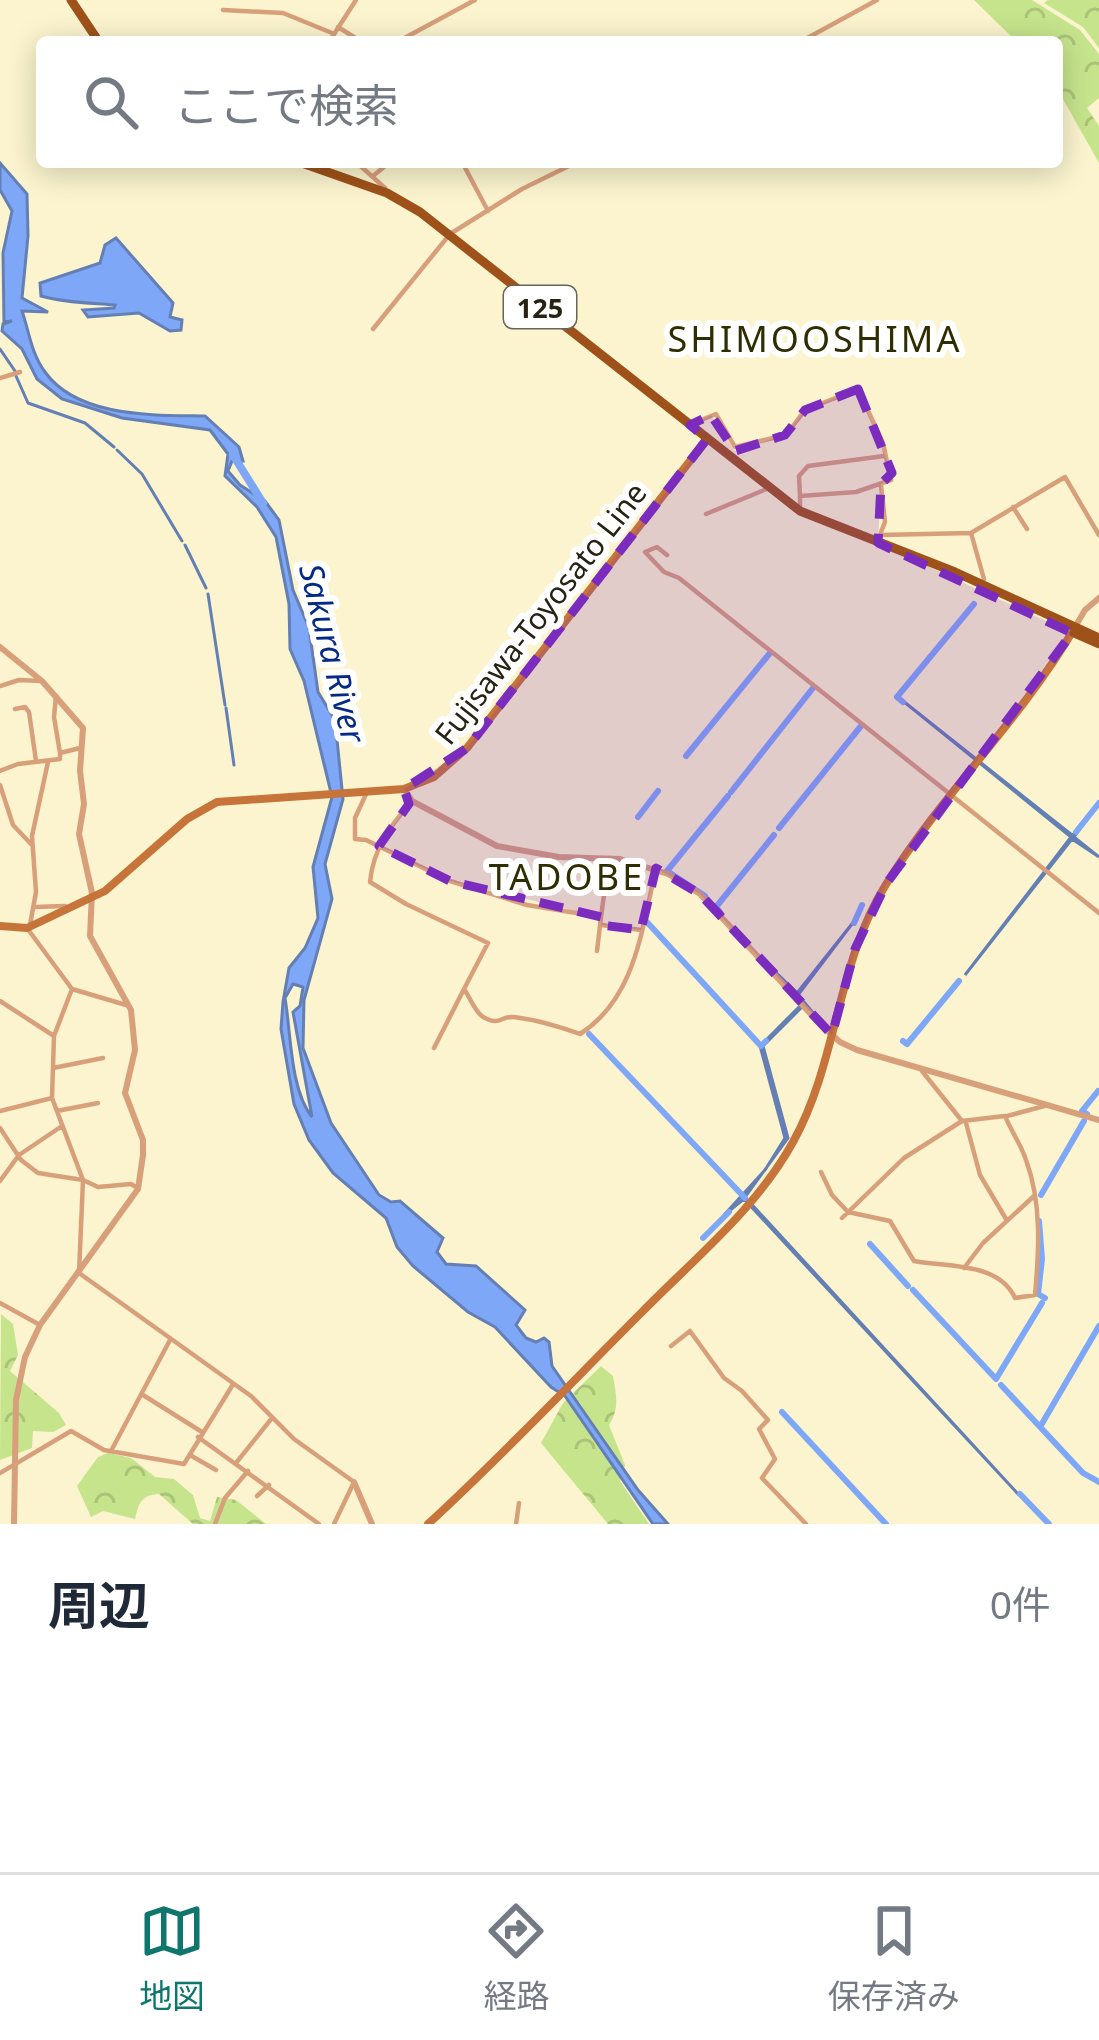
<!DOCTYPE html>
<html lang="ja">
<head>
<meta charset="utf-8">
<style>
	body { margin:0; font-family:"Noto Sans","Noto Sans JP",sans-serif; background:#f2f2f3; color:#1f2937 }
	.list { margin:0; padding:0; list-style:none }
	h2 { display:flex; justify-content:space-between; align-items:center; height:156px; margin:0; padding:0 48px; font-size:51px }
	h2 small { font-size:39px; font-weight:400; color:#747a83 }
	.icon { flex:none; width:66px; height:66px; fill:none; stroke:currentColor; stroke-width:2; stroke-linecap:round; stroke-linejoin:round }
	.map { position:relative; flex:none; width:1099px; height:1524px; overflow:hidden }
	.search { position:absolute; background:#fff; box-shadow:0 6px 30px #0003; left:36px; right:36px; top:36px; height:132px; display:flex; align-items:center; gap:30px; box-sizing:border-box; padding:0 42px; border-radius:12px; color:#747a83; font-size:45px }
	.sheet { height:348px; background:#fff }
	nav { display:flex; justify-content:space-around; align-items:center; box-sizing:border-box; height:168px; border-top:3px solid #e0e1e3; background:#fff; font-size:33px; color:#747a83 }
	nav a { display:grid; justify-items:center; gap:6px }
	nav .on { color:#0f766e }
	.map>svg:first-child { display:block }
</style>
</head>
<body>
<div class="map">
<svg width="1099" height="1524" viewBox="0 0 1099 1524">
	<defs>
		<pattern id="forest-crowns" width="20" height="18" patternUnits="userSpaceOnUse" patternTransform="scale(3)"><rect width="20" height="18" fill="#c6e48c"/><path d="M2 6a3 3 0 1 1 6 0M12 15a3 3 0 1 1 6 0" fill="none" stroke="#aac378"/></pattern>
	</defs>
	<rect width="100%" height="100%" fill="#fbf4ce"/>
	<path fill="url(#forest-crowns)" d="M 974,0 L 1032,0 L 1080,30 L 1099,54 L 1099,98 L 1087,108 L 1099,126 L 1099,163 L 1059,92 L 1057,42 L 1016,41 Z
		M 1048,0 L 1099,0 L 1099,48 L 1083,27 L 1044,3 Z
		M 1,1314 L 13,1324 L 18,1355 L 10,1371 L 59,1413 L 66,1425 L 53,1432 L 33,1431 L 32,1448 L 0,1460 Z
		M 601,1366 L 613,1376 C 616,1395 620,1408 609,1425 L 625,1465 L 620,1481 L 649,1524 L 608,1524 L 541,1443 L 563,1403 Z
		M 108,1453 L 131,1458 L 155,1477 L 174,1479 L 193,1495 L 200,1518 L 210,1521 L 217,1497 L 236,1500 L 266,1524 L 193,1524 L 159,1494 C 141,1495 139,1503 135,1519 L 103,1511 L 91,1517 L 77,1486 L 98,1457 Z"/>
	<path fill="#7ea7f8" stroke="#647fb4" stroke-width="3" fill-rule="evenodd" d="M 0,163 L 27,194 L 28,236 L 22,298 L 48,312 L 22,311 C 29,331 31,353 45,372 C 78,418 154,415 205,416 L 239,447 L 243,461 L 232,461 L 228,471 L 240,485 L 265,501 L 279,520 L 293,590 L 309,628 L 318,692 L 335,720 L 343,799 L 325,864 L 332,899 L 304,1000 L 303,1048 L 331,1123 L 379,1195 L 391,1202 L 400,1201 L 443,1238 L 437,1252 L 446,1264 L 476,1266 L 525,1310 L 516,1325 L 526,1338 L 536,1342 L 544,1338 L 549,1342 L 552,1366 L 638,1490 L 668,1524 L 653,1524 L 565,1396 L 551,1387 L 495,1327 L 468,1312 L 413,1266 L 397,1247 L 386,1218 L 333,1173 L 309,1140 L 294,1104 L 281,1029 L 283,1002 L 289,968 L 305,948 L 318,918 L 313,867 L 332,797 L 304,681 L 290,649 L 289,604 L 276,537 L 257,507 L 225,476 L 228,454 L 210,430 L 122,418 L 62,399 L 37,379 L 22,349 L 2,331 L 3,324 L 12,321 L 4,322 L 3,253 L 12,211 L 0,190 ZM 293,984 L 303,987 L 300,1006 L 293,1012 L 312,1117 C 290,1090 291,1032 285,998 Z
		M 116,238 L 173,303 L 170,317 L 182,320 L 181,330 L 170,331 L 139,313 L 88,317 L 83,310 L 114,308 L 115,305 C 91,303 65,303 41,296 L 40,283 L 100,263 L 105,245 Z
		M 898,697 L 1072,835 L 1077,833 L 1074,837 L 1099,857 L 1072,839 L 965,975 L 1071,837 Z
		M 855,920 L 798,995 L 820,1021 L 804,1005 L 763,1046 L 788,1138 L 745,1197 L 1019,1495 L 744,1199 L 724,1215 L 765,1170 L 785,1138 L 760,1046 L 803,1003 L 754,951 L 797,993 Z"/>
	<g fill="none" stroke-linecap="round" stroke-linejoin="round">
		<path stroke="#647fb4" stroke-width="3" d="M 0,349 L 15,371
			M 16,376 L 28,403 L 85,423 L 114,447
			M 117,450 L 142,474 L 182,541
			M 185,545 L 206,588
			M 208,594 L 225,705
			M 226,708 L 234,765"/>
		<path stroke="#7ea7f8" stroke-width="6" d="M 903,702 L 897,697 L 974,604
			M 686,756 L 770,653
			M 731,792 L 813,688
			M 638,817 L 658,791
			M 779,828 L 861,726
			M 1076,832 L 1099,803
			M 705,896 L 667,871 L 728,796
			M 720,912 L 716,907 L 774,835
			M 646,921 L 761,1046 L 766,1041
			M 854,923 L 862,905
			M 589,1034 L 745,1198
			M 903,1041 L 907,1044 L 959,981
			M 1087,1114 L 1082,1111 L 1098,1091
			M 1041,1195 L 1084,1121
			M 1039,1221 L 1042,1259 L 1038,1294 L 1045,1298
			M 703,1238 L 729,1212
			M 870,1244 L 908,1286
			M 913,1290 L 996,1379 L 1042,1303
			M 1001,1385 L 1083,1473 L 1099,1482
			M 782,1412 L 886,1524
			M 1040,1427 L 1099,1326
			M 1020,1494 L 1049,1524"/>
		<path stroke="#7ea7f8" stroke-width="8" d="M 233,455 L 263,503"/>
		<path stroke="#d89f7b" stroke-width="4.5" d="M 223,10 L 283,13 L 332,33
			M 338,27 L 362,42
			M 197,40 L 217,42
			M 329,42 L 356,0
			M 397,42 L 475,0
			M 800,42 L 877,0
			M 356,162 L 385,188
			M 462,162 L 488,211
			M 373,176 L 390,162
			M 373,329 L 450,234 L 522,189 L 577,162
			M 0,378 L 20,372
			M 691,424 L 716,414 L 735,447 L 786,435 L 805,410 L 858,389 L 883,443 L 891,480 L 856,492 L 800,496 L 800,506
			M 881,485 L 885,522 L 881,532
			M 800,496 L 799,476 L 808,466 L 884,456
			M 1013,507 L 1027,529
			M 706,514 L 769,488
			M 971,533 L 984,579
			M 880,535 L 971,533 L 1065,477 L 1099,535
			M 667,555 L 657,547 L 645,552 L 664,572 L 679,578 L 1099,913
			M 0,686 L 19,680 L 42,681
			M 56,696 L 54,717 L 60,753
			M 15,709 L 25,707 L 29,712 L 36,761
			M 0,771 L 18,764 L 60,759 L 60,753 L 80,748
			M 0,785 L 13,825 L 31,844
			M 367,792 L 355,818 L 355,839 L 366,840 L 450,881 L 527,905 L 601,917 L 597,951
			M 412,801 C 390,826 373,849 370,882 L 406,904 L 488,943 L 464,989
			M 35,907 L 65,906
			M 601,917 L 609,858
			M 30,925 L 36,892 L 32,836 L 48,762
			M 601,925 L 641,930
			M 27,928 L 72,989 L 126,1005
			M 72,989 L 54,1036 L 52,1098 L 83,1180 L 79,1273 L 251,1396 L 294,1439 L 354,1482 L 334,1524
			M 0,1001 L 54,1036
			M 434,1048 L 464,989 C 471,999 476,1015 487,1019 C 500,1025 501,1016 514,1017 C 538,1020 558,1026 580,1034 C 636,998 641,930 656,870
			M 53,1068 L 103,1058
			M 0,1111 L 52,1098
			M 57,1111 L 98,1103
			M 1007,1116 L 1048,1105
			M 966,1123 L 980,1175 L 1006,1219
			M 0,1128 L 21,1160 L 38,1173 L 83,1180 L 98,1187 L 131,1184 L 136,1187
			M 821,1172 L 832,1195 L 848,1212 L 890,1221 L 914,1261 C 946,1267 999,1262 1015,1298 L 1035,1295 C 1039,1251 1042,1203 1026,1160 C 1021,1144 1011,1131 1005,1116 L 962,1121 L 922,1071
			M 0,1181 L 19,1155 L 62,1126
			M 842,1218 L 904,1158 L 962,1121
			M 964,1268 L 983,1243 L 1034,1196
			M 0,1303 L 40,1325
			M 671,1346 L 690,1331 L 724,1378 L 742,1391 L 768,1420 L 759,1429 L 775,1459 L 762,1478 L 806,1524
			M 143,1395 L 202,1432
			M 198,1437 L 319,1524
			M 111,1451 L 170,1340
			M 190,1455 L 216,1470
			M 236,1463 L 272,1418
			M 0,1473 L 71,1431 L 104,1450 L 184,1464 L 232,1386
			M 257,1496 L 269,1485
			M 215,1524 L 225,1498 L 248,1471
			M 516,1524 L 519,1503"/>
		<path stroke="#d89f7b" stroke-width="6" d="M 1075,627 L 1085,610 L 1099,598
			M 0,647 L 42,681 L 83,728 L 80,771 L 84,804 L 79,834 L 92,893 L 90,936 L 131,1010 L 135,1050 L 125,1093 L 143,1140 L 143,1155 L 138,1189 L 40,1325 L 25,1357 L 16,1400 L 14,1524
			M 404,789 L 412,801 L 497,846 L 559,857 L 620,859 L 668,874 L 700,894 L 820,1024 L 840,1042 L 857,1050 L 1099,1120
			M 354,1482 L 372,1524"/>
		<path stroke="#c6743a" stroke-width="8" d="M 0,926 L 27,928 L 105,891 L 187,819 L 217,802 L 404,789 L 434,777 L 467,748 L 707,439
			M 428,1524 C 502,1456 571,1383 642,1312 C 694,1259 757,1208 793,1142 C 838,1061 836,965 885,886 C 941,795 1020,721 1074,629"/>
		<path stroke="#9e5219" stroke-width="9" d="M 71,0 L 99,42
			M 299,162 L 387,193 L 420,212 L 800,511 L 955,572 L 1099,638
			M 1074,633 L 1099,644"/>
	</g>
	<path fill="#7b2cbf" fill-opacity="0.2" stroke="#7b2cbf" stroke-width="9" stroke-dasharray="24 15" stroke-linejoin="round" d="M 858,389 L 892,473 L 881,484 L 878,543 L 1072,633 L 886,884 L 855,949 L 832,1035 L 700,894 L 656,868 L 641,930 L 601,925 L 601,917 L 450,881 L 379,846 L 409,804 L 404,789 L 467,748 L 707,439 L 690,425 L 711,415 L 735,451 L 785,435 L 805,410 Z"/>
	<g text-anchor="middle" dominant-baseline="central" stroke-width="12" stroke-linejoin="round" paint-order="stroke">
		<rect fill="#fff" stroke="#67655b" stroke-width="3" x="504" y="286" width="72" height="42" rx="9"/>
		<g font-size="27" font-weight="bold" fill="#262315">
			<text x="540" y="307">125</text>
		</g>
		<g font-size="30" fill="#262315" stroke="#fff">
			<text transform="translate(540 613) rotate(-52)">Fujisawa-Toyosato Line</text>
		</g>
		<g font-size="33" font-style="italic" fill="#062a84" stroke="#fff">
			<text transform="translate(333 653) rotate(76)">Sakura River</text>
		</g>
		<g font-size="36" letter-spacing="3" fill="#2f2e03" stroke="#fff">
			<text x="815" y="338">SHIMOOSHIMA</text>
			<text x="567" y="876">TADOBE</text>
		</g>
	</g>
</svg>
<div class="search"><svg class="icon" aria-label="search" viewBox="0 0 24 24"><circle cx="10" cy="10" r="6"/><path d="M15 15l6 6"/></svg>ここで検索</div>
</div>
<section class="sheet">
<h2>周辺<small>0件</small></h2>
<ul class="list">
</ul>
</section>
<nav>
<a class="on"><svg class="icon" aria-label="map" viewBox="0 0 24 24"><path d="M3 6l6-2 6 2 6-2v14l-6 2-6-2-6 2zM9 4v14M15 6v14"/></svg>地図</a>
<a><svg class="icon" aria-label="directions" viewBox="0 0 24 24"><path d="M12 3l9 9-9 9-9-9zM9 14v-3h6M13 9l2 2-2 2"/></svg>経路</a>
<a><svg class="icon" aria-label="saved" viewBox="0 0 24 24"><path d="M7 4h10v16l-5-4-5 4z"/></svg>保存済み</a>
</nav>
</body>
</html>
